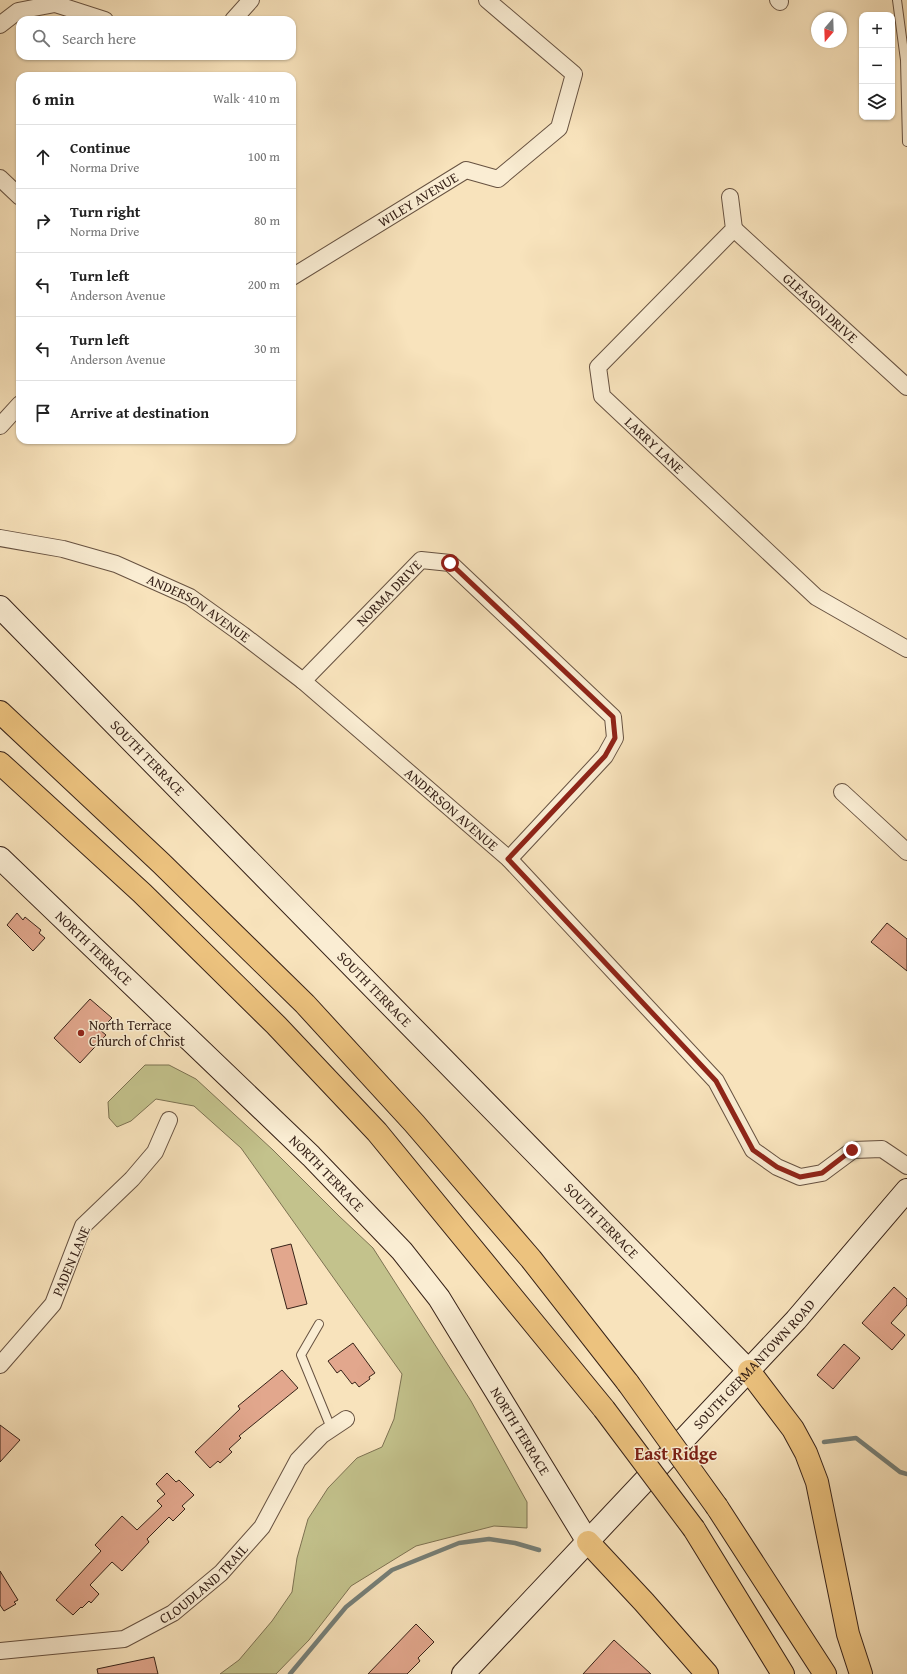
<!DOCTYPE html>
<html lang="en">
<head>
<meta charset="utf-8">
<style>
	body { margin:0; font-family:"Gentium Book Plus",serif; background:#f2f2f2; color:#222 }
	.controls { position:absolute; right:12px; top:12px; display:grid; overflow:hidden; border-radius:8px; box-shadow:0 1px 3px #0004 }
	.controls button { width:36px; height:36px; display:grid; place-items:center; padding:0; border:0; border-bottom:1px solid #e0e0e0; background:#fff; color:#222; font:20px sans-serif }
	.compass { position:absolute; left:811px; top:12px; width:36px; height:36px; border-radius:50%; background:#fff; box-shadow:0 1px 3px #0004; rotate:199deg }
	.stop { position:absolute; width:12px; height:12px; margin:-9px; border:3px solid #8f2418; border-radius:50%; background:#fff }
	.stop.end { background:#8f2418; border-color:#fff; box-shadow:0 1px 4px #0008 }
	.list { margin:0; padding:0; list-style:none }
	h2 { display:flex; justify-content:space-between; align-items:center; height:52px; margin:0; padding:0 16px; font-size:17px }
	h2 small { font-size:13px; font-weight:400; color:#767676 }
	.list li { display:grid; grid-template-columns:26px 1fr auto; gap:12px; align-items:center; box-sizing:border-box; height:64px; padding:0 16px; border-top:1px solid #e0e0e0 }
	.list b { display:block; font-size:15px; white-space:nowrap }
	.list p { margin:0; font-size:13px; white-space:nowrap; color:#767676 }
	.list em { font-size:13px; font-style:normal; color:#767676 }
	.icon { flex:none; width:22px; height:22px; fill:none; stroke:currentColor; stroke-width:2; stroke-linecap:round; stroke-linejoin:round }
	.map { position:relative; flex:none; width:907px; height:1674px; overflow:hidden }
	.search { position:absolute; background:#fff; box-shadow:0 1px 3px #0004; left:16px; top:16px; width:280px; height:44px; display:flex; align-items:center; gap:10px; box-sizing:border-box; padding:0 14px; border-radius:12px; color:#767676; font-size:15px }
	.panel { position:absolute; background:#fff; box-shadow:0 1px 3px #0004; left:16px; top:72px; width:280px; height:372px; border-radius:12px }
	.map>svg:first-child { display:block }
</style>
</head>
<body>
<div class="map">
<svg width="907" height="1674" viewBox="0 0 907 1674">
	<rect width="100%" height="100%" fill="#f8e3bc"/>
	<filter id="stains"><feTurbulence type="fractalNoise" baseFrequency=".005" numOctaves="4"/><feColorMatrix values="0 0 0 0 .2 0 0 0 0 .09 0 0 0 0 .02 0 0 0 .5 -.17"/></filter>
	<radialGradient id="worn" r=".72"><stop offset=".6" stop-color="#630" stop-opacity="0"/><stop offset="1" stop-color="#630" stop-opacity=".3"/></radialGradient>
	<path fill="#c3c28c" stroke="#7d7252" d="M 145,1065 L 169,1065 L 196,1079 L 273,1150 L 339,1216 L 373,1248 L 471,1401 L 527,1502 L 527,1528 L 494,1526 L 416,1546 L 351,1586 L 309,1640 L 276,1674 L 220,1674 L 239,1660 L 272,1621 L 292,1592 L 297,1558 L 308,1519 L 328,1488 L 357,1458 L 382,1447 L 394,1419 L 402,1374 L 241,1148 L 194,1106 L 156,1099 L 131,1121 L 117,1127 L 109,1118 L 108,1102 Z"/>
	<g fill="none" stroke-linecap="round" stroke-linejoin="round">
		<path stroke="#757f78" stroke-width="4.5" d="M 824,1442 L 856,1438 L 900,1472 L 907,1474
			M 290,1674 L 346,1607 L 392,1570 L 459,1543 L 489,1539 L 515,1543 L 539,1550"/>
	</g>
	<path fill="#e2a78d" stroke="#372218" d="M 17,913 L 23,920 L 25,917 L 41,930 L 39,933 L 45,938 L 33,951 L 7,925 Z
		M 887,923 L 907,939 L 907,971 L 871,942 Z
		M 90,999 L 112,1018 L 100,1030 L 106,1035 L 80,1063 L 54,1038 Z
		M 291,1244 L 307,1304 L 287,1309 L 271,1249 Z
		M 894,1287 L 907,1299 L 907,1305 L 891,1323 L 905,1335 L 892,1350 L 862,1323 Z
		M 353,1343 L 375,1373 L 369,1377 L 370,1379 L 359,1387 L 355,1382 L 352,1384 L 341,1370 L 337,1373 L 328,1361 Z
		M 844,1344 L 860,1358 L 833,1389 L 817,1375 Z
		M 282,1370 L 298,1388 L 239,1436 L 241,1438 L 229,1449 L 232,1452 L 220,1463 L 218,1461 L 210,1468 L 195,1452 L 240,1409 L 238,1406 Z
		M 0,1425 L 20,1440 L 0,1462 Z
		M 167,1473 L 176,1482 L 179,1480 L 194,1495 L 182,1506 L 185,1509 L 173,1521 L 169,1517 L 147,1539 L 149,1542 L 122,1571 L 112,1562 L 90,1585 L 99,1594 L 91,1603 L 89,1601 L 82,1608 L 81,1607 L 73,1615 L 56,1600 L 101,1551 L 95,1545 L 122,1516 L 137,1530 L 162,1506 L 157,1501 L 165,1494 L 156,1484 Z
		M 0,1571 L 18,1600 L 14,1602 L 16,1604 L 4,1611 L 0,1605 Z
		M 416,1624 L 434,1642 L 418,1658 L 420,1661 L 407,1674 L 368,1674 Z
		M 614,1640 L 651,1674 L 583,1674 Z
		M 154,1657 L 158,1674 L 98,1674 L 97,1669 Z"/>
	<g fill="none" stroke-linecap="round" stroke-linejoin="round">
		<defs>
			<path id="lane" d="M 897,0 L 905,60 L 907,142
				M 319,1324 L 301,1355 L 331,1428"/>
			<g id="street">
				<path d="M 60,0 L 55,4 L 105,20"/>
				<path d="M 778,0 L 780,2"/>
				<path d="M 233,20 L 251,0"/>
				<path d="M 0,25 L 18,11 L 55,4"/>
				<path d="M 0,178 L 20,197"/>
				<path id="s1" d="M 730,197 L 734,229 L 598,367 L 602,396 L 816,597 L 907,649"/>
				<path id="s2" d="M 734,229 L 907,387"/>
				<path id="s3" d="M 292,277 L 466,170 L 498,179 L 559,128 L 574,74 L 487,0"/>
				<path d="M 0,426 L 20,404"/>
				<path id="s4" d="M 0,538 L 63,549 L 116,564 L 190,597 L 243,635 L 303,681 L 509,859 L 716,1081 L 753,1150 L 777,1167 L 800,1177 L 822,1173 L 853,1150 L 882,1149 L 907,1166"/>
				<path id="s5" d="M 303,681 L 421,560 L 450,563 L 613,717 L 615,738 L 605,756 L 509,859"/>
				<path d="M 842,792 L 907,852"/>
				<path d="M 0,1365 L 53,1304 L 83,1226 L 132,1179 L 155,1152 L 169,1120"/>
				<path id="s6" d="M 0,1651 L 124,1639 L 173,1613 L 221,1573 L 262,1527 L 298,1460 L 322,1435 L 346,1419"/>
			</g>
			<g id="secondary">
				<path id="s7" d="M 0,607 L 749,1371"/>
				<path id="s8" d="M 0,858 L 311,1156 L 402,1251 L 439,1298 L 588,1542"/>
				<path id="s9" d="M 463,1674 L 796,1320 L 907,1190"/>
			</g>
			<path id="highway" d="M 0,712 L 161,863 L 305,1004 L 414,1123 L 531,1259 L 628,1383
				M 0,763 L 142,893 L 276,1025 L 377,1132 L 604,1409
				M 749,1371 L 793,1429 L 806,1453 L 817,1482 L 848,1634 L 861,1674
				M 717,1507 L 825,1674
				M 694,1529 L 783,1674
				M 588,1542 L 644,1602 L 707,1674"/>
		</defs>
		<use href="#lane" stroke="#675241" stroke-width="10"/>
		<use href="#street" stroke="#675241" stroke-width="18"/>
		<use href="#secondary" stroke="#372218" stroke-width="24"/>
		<use href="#highway" stroke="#372218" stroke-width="24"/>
		<use href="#lane" stroke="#faedd3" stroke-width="8"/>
		<use href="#street" stroke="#faedd3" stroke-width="16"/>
		<use href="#secondary" stroke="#faedd3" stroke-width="22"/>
		<use href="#highway" stroke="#ecc27e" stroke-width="22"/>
		<defs>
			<path id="highway-bridge" d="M 628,1383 L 717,1507
				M 604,1409 L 694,1529"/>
		</defs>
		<use href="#highway-bridge" stroke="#372218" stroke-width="24" stroke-linecap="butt"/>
		<use href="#highway-bridge" stroke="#ecc27e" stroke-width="22"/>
	</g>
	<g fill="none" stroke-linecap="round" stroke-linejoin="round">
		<path stroke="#8f2418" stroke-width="5" d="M 450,563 L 613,717 L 615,738 L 605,756 L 508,859 L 716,1081 L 753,1150 L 777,1167 L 800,1177 L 822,1173 L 852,1150"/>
	</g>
	<circle fill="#8f2418" stroke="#faedd3" stroke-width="1.5" cx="81" cy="1033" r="4"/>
	<g text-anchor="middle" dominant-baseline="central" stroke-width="3" stroke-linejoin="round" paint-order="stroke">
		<g font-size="14" fill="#372218" stroke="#faedd3">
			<text stroke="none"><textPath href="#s3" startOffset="148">WILEY AVENUE</textPath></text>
			<text stroke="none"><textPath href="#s2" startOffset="117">GLEASON DRIVE</textPath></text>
			<text stroke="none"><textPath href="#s1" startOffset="327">LARRY LANE</textPath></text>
			<text stroke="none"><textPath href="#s5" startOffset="123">NORMA DRIVE</textPath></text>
			<text stroke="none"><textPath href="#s4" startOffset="213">ANDERSON AVENUE</textPath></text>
			<text stroke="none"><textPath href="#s7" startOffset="211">SOUTH TERRACE</textPath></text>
			<text stroke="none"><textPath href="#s4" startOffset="537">ANDERSON AVENUE</textPath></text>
			<text stroke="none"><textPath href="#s8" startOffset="130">NORTH TERRACE</textPath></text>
			<text stroke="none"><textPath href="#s7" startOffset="535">SOUTH TERRACE</textPath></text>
			<text stroke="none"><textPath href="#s8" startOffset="454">NORTH TERRACE</textPath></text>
			<text stroke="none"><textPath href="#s7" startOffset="859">SOUTH TERRACE</textPath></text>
			<text transform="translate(71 1261) rotate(-67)">PADEN LANE</text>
			<text stroke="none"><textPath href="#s9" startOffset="425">SOUTH GERMANTOWN ROAD</textPath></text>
			<text stroke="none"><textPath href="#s8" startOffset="778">NORTH TERRACE</textPath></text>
			<text stroke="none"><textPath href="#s6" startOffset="222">CLOUDLAND TRAIL</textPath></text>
		</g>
		<g font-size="14" fill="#372218" stroke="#faedd3" text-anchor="start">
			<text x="89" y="1025">North Terrace<tspan x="89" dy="16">Church of Christ</tspan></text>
		</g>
		<g font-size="18" font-weight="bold" fill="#7a1f14" stroke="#faedd3">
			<text x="676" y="1453">East Ridge</text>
		</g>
	</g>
	<rect width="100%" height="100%" filter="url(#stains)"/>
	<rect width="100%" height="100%" fill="url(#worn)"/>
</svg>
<div class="controls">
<button>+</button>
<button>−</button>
<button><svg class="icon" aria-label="layers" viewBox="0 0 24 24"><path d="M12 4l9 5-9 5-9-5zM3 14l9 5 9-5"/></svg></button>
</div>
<svg class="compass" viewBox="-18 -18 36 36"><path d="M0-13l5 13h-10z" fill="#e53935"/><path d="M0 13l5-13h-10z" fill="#767676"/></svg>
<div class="stop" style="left:450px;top:563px"></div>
<div class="stop end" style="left:852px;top:1150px"></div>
<div class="search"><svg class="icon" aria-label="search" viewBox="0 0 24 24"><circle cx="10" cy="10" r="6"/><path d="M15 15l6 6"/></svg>Search here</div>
<section class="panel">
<h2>6 min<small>Walk · 410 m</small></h2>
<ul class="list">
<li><svg class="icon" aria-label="ahead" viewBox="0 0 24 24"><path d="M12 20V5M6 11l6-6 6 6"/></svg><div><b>Continue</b><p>Norma Drive</p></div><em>100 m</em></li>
<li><svg class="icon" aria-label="right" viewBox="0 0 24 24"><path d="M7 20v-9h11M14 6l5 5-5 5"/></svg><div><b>Turn right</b><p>Norma Drive</p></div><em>80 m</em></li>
<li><svg class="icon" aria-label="left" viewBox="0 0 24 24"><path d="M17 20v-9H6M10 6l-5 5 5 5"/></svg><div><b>Turn left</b><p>Anderson Avenue</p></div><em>200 m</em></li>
<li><svg class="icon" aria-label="left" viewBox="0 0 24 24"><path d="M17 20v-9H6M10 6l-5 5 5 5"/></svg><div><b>Turn left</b><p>Anderson Avenue</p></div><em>30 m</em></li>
<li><svg class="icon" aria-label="arrive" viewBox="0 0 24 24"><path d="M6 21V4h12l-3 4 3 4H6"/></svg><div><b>Arrive at destination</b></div></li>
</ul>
</section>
</div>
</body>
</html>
